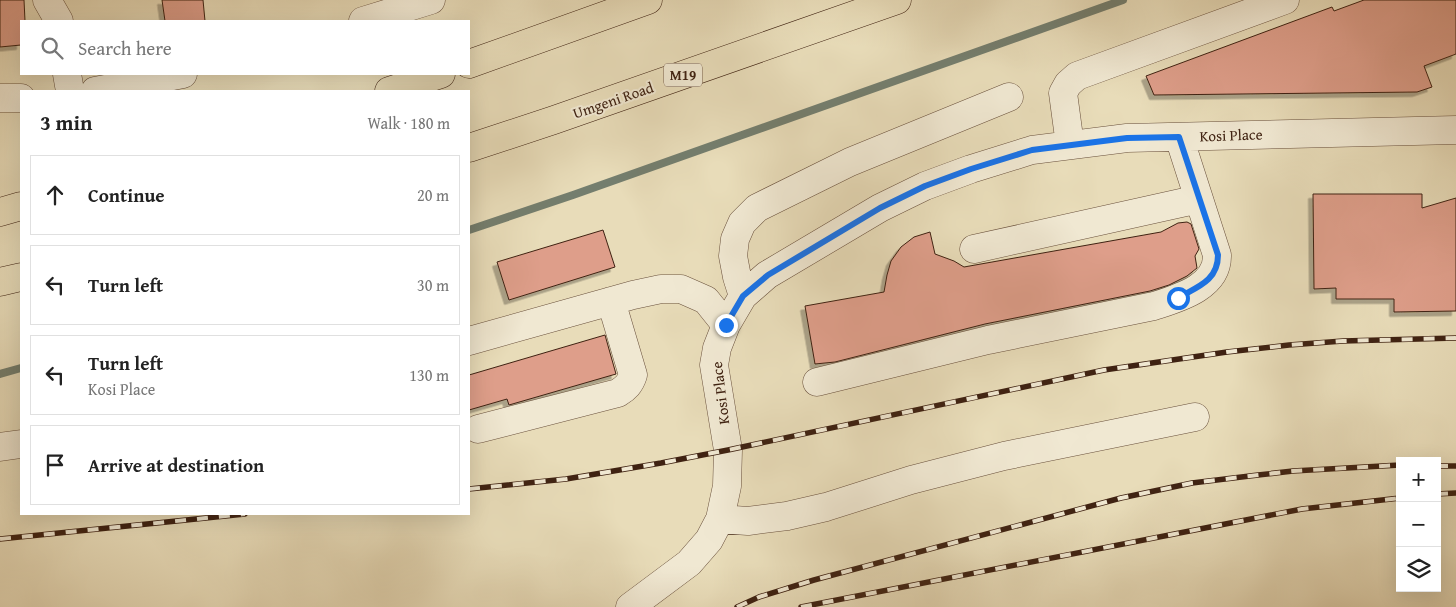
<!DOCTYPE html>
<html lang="en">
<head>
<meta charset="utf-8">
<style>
	body { margin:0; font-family:"Gentium Book Plus",serif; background:#f6f6f6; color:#222 }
	.controls { position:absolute; right:15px; bottom:15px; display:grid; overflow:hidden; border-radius:0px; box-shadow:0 5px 20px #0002 }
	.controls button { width:45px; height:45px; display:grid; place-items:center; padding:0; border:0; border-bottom:1px solid #e0e0e0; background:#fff; color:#222; font:25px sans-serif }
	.stop { position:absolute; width:15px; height:15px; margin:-11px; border:4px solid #1a73e8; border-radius:50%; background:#fff }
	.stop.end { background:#1a73e8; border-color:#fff; box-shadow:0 1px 5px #0008 }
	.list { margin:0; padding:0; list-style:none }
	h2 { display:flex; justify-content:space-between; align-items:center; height:65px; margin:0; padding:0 20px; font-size:21px }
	h2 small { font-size:16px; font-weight:400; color:#767676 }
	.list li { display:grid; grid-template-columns:32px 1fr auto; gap:15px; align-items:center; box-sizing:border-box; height:80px; margin:0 10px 10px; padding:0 10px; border:1px solid #e0e0e0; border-radius:0px }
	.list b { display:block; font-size:19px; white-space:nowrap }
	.list p { margin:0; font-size:16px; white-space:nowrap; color:#767676 }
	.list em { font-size:16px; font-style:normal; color:#767676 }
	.icon { flex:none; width:28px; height:28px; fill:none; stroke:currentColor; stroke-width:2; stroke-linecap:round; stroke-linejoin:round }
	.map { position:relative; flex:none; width:1456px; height:607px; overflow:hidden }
	.search { position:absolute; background:#fff; box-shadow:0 5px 20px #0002; left:20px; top:20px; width:450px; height:55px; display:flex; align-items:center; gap:12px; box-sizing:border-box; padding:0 18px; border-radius:0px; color:#767676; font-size:19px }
	.panel { position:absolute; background:#fff; box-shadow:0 5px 20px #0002; left:20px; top:90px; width:450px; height:425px; border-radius:0px }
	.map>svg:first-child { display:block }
</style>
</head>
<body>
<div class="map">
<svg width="1456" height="607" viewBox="0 0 1456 607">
	<defs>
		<filter id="shadow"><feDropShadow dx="-4.5" dy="4.5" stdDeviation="0" flood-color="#0004"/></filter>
	</defs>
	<rect width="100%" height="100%" fill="#e8dcb9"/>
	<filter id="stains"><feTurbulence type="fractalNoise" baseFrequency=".004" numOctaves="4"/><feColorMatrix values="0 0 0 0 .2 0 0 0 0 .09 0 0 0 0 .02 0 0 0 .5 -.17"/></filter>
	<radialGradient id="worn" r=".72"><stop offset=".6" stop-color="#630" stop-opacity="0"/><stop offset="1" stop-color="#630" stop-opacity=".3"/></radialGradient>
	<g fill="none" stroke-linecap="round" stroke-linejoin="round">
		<path stroke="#747e6e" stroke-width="8" d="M 469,230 L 573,195 L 1123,0
			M 0,374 L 21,368"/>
	</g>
	<path fill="#de9e8a" stroke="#3f2212" filter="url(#shadow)" d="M 0,0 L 24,0 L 25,21 L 21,21 L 21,45 L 0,47 Z
		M 162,0 L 203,0 L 205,21 L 165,21 Z
		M 1364,0 L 1456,0 L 1456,54 L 1424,66 L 1432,87 L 1417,92 L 1154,95 L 1146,76 L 1332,7 L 1334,11 Z
		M 1313,194 L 1422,194 L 1422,208 L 1456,198 L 1456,311 L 1394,312 L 1394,299 L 1336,299 L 1336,288 L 1314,289 Z
		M 1187,222 L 1191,224 L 1199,249 L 1195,256 L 1197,268 L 1187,276 L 1169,285 L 1150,291 L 985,324 L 835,362 L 815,364 L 805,306 L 884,292 L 887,275 L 891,261 L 901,247 L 914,237 L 930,232 L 935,254 L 954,261 L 964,267 L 1161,232 L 1178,223 Z
		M 603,230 L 615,267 L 509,300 L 497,262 Z
		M 605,335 L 616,374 L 509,405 L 507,399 L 469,410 L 469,375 Z"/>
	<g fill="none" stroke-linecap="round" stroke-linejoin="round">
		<defs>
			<path id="minor" d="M 47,0 L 59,21
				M 363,21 L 431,0
				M 67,74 L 70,91
				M 95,91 L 183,74
				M 0,98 L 21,98
				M 1070,145 L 1063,93 L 1068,84 L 1077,76 L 1285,0
				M 974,249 L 1199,199
				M 743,296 L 737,277 L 733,256 L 735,239 L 742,223 L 757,208 L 850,162 L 1009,97
				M 469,341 L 633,295 L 661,289 L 681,289 L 706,300 L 726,325
				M 817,382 L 988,340 L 1154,306 C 1179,298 1218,287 1217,255 L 1179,137
				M 478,429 L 618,393 C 626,388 630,384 633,375 L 611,301
				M 0,447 L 21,444
				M 720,519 L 748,521 L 787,516 L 826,507 L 911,480 L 1004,456 L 1195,417
				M 630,607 L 689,563 L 709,540 L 720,519 L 727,486 L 728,450 L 714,365 L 717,348 L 726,325 L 743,296 L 767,275 L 880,208 L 925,186 L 971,169 L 1032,150 L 1127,138 L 1456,130"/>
			<path id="highway" d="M 469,64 L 648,0
				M 389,91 L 441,74
				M 469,148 L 554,120 L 897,0
				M 0,212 L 21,206
				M 0,282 L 21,277"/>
		</defs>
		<use href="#minor" stroke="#69503c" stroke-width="29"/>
		<use href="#highway" stroke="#3f2212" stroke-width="29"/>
		<use href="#minor" stroke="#f0e8d2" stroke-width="28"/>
		<use href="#highway" stroke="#e8dcb9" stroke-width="28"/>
		<defs>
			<path id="rail" d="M 1437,466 L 1456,466
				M 469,489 L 566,479 L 661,463 L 728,450 L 1104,370 L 1227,352 L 1289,345 L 1343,341 L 1456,338
				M 1437,494 L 1456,493
				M 0,539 L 245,514
				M 737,607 L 759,597 L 814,580 L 1121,498 L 1192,483 L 1258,475 L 1293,471 L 1400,465
				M 801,607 L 1302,509 L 1400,498"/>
		</defs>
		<use href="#rail" stroke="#3f2212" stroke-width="5.5"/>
		<use href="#rail" stroke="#f0e8d2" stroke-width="4" stroke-dasharray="11" stroke-linecap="butt"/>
	</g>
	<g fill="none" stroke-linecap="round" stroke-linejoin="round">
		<path stroke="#1a73e8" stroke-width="6" d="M 726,325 L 743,296 L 768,275 L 880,208 L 925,186 L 971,169 L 1032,150 L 1127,138 L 1179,137 L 1218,255 C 1218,281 1197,287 1178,298"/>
	</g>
	<g text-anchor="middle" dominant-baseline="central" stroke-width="4" stroke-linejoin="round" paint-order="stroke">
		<rect fill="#f0e8d2" stroke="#745d4c" stroke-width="1" x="664" y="63.5" width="38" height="23" rx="4"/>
		<g font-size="14" font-weight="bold" fill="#3f2212">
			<text x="683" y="75">M19</text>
		</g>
		<g font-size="15" fill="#3f2212" stroke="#f0e8d2">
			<text transform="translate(613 100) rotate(-19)">Umgeni Road</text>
			<text transform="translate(1231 135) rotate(-2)">Kosi Place</text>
			<text transform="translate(720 393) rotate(-97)">Kosi Place</text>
		</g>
	</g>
	<rect width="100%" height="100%" filter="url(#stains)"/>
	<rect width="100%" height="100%" fill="url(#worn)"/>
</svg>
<div class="controls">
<button>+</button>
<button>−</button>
<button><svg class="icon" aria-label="layers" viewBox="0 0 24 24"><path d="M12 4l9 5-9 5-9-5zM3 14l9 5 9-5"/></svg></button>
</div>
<div class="stop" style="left:1178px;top:298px"></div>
<div class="stop end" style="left:726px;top:325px"></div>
<div class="search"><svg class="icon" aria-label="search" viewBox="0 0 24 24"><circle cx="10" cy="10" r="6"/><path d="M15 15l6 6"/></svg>Search here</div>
<section class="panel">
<h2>3 min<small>Walk · 180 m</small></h2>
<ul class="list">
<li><svg class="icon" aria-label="ahead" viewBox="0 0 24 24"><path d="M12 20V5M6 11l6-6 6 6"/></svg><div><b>Continue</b></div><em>20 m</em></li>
<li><svg class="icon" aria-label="left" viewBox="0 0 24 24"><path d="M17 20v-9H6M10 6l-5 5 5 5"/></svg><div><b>Turn left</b></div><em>30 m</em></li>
<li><svg class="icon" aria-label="left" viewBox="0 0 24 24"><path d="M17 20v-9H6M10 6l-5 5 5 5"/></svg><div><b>Turn left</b><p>Kosi Place</p></div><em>130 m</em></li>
<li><svg class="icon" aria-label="arrive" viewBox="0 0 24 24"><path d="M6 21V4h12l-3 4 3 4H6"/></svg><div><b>Arrive at destination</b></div></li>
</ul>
</section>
</div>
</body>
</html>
